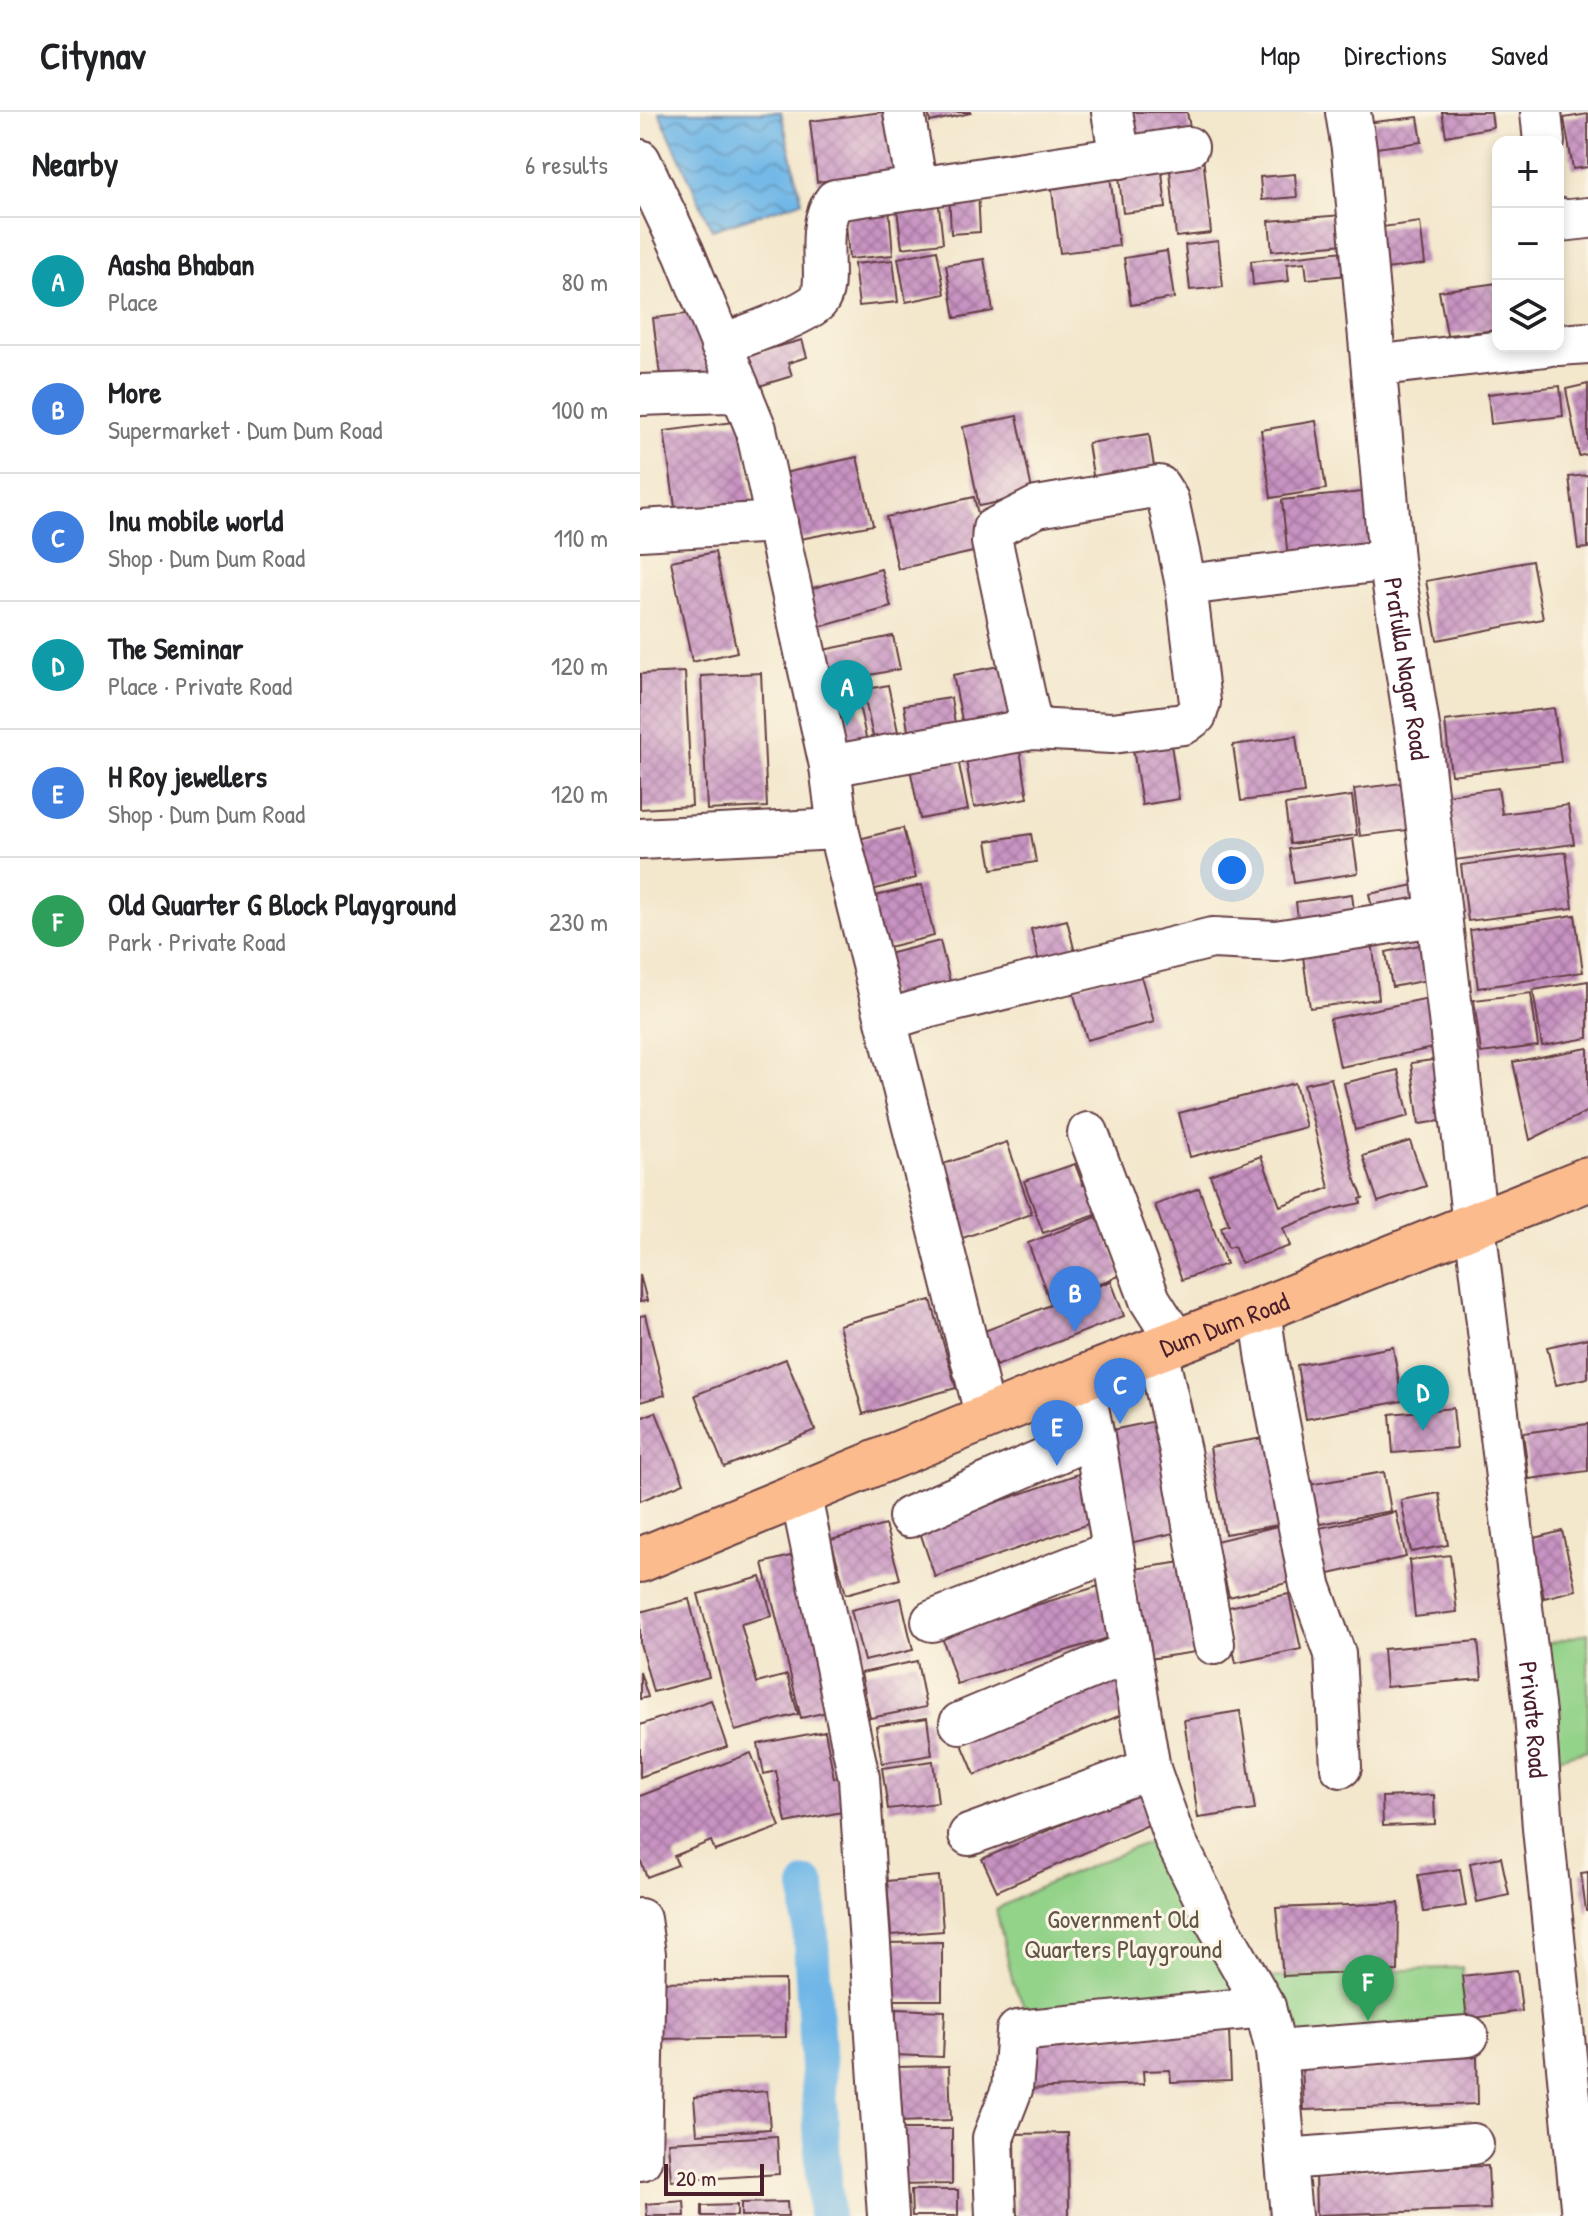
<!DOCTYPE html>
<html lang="en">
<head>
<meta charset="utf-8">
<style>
	body { margin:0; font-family:"Patrick Hand",sans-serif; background:#f2f2f2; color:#202124 }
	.controls { position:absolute; right:24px; top:24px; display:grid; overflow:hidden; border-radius:16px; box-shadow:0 4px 12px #0003 }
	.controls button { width:72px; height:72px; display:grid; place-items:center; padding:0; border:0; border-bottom:2px solid #e0e0e0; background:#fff; color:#202124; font:40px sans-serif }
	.scale { position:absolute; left:24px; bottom:20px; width:100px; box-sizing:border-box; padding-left:8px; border:4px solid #4a1f2b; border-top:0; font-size:22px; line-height:28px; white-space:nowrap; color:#4a1f2b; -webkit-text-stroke:6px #fcf5e5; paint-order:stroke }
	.you { position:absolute; left:592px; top:758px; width:28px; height:28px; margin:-20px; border:6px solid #fff; border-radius:50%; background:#1a73e8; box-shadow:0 0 0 12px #1a73e833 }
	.badge { display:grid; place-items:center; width:52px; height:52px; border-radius:50%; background:#d1495b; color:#fff; font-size:26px; font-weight:700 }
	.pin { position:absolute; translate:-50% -66px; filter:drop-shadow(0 2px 4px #0008) }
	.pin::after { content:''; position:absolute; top:42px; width:28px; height:24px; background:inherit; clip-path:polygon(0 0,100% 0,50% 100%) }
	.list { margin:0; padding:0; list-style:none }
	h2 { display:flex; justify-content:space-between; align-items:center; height:104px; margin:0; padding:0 32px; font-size:34px }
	h2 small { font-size:26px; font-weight:400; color:#757577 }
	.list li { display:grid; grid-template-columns:52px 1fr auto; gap:24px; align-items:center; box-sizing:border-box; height:128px; padding:0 32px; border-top:2px solid #e0e0e0 }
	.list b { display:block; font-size:30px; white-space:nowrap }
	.list p { margin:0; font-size:26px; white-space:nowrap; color:#757577 }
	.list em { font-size:26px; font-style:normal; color:#757577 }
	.icon { flex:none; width:44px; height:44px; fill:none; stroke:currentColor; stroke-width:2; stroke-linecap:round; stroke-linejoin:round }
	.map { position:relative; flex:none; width:948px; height:2104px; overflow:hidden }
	header { display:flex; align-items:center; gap:48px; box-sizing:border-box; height:112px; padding:0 40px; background:#fff; border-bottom:2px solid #e0e0e0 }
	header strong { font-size:38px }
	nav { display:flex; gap:44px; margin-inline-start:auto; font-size:28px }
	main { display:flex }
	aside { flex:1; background:#fff }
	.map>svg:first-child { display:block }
</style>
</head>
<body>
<header>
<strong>Citynav</strong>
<nav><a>Map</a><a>Directions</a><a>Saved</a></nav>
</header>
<main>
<aside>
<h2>Nearby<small>6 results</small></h2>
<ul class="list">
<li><span class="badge" style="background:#0f9aa8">A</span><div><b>Aasha Bhaban</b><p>Place</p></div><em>80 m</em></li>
<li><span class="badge" style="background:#3f7fe0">B</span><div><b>More</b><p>Supermarket · Dum Dum Road</p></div><em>100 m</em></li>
<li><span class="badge" style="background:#3f7fe0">C</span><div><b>Inu mobile world</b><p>Shop · Dum Dum Road</p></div><em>110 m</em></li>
<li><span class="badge" style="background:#0f9aa8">D</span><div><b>The Seminar</b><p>Place · Private Road</p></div><em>120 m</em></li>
<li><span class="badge" style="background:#3f7fe0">E</span><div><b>H Roy jewellers</b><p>Shop · Dum Dum Road</p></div><em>120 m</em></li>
<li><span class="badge" style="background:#2e9e5b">F</span><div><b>Old Quarter G Block Playground</b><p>Park · Private Road</p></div><em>230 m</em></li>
</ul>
</aside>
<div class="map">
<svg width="948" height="2104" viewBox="0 0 948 2104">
	<defs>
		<pattern id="water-waves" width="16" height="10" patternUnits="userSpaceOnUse" patternTransform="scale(2)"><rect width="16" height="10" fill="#70b7e7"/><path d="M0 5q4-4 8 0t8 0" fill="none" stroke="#5e94bb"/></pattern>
		<pattern id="building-cross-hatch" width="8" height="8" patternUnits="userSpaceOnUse" patternTransform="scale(2)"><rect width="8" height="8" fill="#c893c2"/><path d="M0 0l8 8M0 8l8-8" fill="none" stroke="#a4779e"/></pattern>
	</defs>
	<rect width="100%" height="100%" fill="#fcf5e5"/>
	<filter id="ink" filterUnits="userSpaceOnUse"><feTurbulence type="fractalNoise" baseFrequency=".0125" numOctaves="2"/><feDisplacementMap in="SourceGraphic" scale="16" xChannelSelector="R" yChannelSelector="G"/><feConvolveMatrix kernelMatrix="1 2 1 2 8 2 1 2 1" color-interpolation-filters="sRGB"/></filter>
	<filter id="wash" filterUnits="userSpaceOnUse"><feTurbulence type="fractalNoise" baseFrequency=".006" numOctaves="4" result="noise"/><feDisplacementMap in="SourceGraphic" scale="32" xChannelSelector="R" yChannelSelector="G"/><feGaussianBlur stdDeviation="1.8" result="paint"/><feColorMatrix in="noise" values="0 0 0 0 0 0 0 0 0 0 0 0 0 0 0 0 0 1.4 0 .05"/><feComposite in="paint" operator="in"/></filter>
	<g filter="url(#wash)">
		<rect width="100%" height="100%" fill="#f3e7cc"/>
		<path fill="#93d289" stroke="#6e785a" stroke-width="2" d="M 948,1521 L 948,1638 L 910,1648 L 898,1534 Z
			M 520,1725 L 607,1882 L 390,1906 L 373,1871 L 356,1797 L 402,1774 Z
			M 822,1855 L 828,1924 L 640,1938 L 625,1866 Z"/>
		<path fill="url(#water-waves)" stroke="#5d6b89" stroke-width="2" d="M 19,0 L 141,0 L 162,89 L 72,118 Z"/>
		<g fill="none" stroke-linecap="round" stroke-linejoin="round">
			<path stroke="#70b7e7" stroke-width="36" d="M 168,1774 L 186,2104"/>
		</g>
		<g id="blocks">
			<path fill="url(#building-cross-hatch)" d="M 243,0 L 254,0 L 261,59 L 177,70 L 170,9 Z
				M 288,0 L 331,0 L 331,1 L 290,10 Z
				M 485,0 L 547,0 L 551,20 L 491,31 Z
				M 802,0 L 851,0 L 853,15 L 806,24 Z
				M 948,2 L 948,55 L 933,57 L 924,6 Z
				M 778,5 L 782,30 L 721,38 L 717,12 Z
				M 563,44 L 571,121 L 536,125 L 529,47 Z
				M 521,51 L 526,96 L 483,101 L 478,56 Z
				M 469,56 L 479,134 L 420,141 L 410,63 Z
				M 655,62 L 657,85 L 622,88 L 620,65 Z
				M 338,78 L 340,120 L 311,122 L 309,79 Z
				M 298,85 L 303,131 L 262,136 L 256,90 Z
				M 249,95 L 253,143 L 209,147 L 205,99 Z
				M 702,103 L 704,132 L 632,139 L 629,109 Z
				M 780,110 L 785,152 L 738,158 L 734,116 Z
				M 578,129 L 583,175 L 550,178 L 545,133 Z
				M 297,138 L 305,182 L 266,190 L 258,146 Z
				M 527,139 L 534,186 L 491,193 L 484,146 Z
				M 704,139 L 707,163 L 667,167 L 665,150 L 647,152 L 649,169 L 613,173 L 611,149 Z
				M 344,147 L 353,199 L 315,206 L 306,153 Z
				M 253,148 L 258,190 L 219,194 L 214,152 Z
				M 858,171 L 858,218 L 807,223 L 799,179 Z
				M 63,200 L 71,264 L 21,271 L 13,206 Z
				M 162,228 L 167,245 L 148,251 L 152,264 L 116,275 L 107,243 Z
				M 948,272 L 948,342 L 939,344 L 926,277 Z
				M 920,274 L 923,304 L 851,312 L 848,282 Z
				M 377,304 L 393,383 L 339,394 L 323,315 Z
				M 101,309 L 112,395 L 36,402 L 24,319 Z
				M 676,309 L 686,377 L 631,386 L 621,318 Z
				M 509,322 L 515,361 L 454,370 L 448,331 Z
				M 217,345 L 233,413 L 160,427 L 144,361 Z
				M 948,363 L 948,436 L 938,437 L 929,365 Z
				M 742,378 L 748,446 L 649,456 L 642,388 Z
				M 334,385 L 346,437 L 258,457 L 246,405 Z
				M 75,440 L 97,540 L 52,550 L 31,449 Z
				M 892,449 L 903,507 L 797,528 L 786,469 Z
				M 241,457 L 251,495 L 176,516 L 166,478 Z
				M 253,524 L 260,557 L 190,571 L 183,538 Z
				M 369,552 L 381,612 L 325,623 L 313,563 Z
				M 45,560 L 52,694 L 0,697 L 0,562 Z
				M 121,561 L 127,695 L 67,698 L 61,564 Z
				M 248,573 L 260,629 L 235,634 L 223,578 Z
				M 311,586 L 317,624 L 270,631 L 264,593 Z
				M 218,588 L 228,635 L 195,641 L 186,594 Z
				M 914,596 L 921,650 L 811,663 L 805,609 Z
				M 656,624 L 664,681 L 601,689 L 593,633 Z
				M 531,632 L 539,687 L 502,693 L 493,637 Z
				M 379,633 L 388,686 L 334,695 L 325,643 Z
				M 318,647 L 328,698 L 280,707 L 270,656 Z
				M 770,670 L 776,717 L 720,724 L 714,677 Z
				M 858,676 L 862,702 L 928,693 L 934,732 L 815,748 L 806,683 Z
				M 712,684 L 717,723 L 650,732 L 645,693 Z
				M 263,716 L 276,766 L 225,780 L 211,729 Z
				M 391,722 L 396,750 L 352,757 L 347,729 Z
				M 713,727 L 718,761 L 654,771 L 649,737 Z
				M 926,740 L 933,796 L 828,809 L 821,753 Z
				M 785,771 L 789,794 L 734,804 L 729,782 Z
				M 282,773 L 294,824 L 240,837 L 227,786 Z
				M 712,782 L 715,808 L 659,815 L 656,790 Z
				M 935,803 L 943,860 L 838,876 L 830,818 Z
				M 427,808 L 437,849 L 401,858 L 391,817 Z
				M 732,828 L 739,887 L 670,896 L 662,837 Z
				M 300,829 L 313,882 L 253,896 L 240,844 Z
				M 789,831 L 797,866 L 752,875 L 746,840 Z
				M 499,857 L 514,910 L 447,928 L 432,876 Z
				M 948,869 L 948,926 L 902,934 L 893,878 Z
				M 891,881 L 898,934 L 841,941 L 834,888 Z
				M 798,884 L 808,933 L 700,955 L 690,907 Z
				M 948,936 L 948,999 L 890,1028 L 873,950 Z
				M 800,947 L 808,1008 L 779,1012 L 771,951 Z
				M 758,958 L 769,1004 L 715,1018 L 704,971 Z
				M 691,966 L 715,1066 L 723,1086 L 720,1087 L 721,1091 L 693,1097 L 643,1116 L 650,1134 L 601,1151 L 594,1134 L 588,1136 L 581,1115 L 589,1112 L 570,1063 L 621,1044 L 640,1094 L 689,1076 L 664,972 Z
				M 655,971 L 666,1015 L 550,1045 L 539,1001 Z
				M 770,1029 L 786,1074 L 738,1090 L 723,1044 Z
				M 367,1030 L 392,1102 L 314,1129 L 289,1057 Z
				M 435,1052 L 443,1073 L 460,1067 L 471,1098 L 403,1121 L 384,1069 Z
				M 559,1076 L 586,1152 L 542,1168 L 515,1093 Z
				M 459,1104 L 482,1163 L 410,1190 L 388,1131 Z
				M 0,1163 L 7,1189 L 0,1190 Z
				M 471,1169 L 484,1204 L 356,1254 L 342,1220 Z
				M 291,1188 L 316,1276 L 223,1302 L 199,1213 Z
				M 5,1203 L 25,1283 L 0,1290 L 0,1204 Z
				M 948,1226 L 948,1266 L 916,1273 L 907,1235 Z
				M 753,1235 L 762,1289 L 666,1307 L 657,1253 Z
				M 146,1247 L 175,1318 L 84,1355 L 55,1283 Z
				M 813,1296 L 817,1336 L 753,1341 L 750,1302 Z
				M 16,1300 L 44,1371 L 0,1389 L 0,1306 Z
				M 521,1308 L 543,1419 L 485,1432 L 462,1320 Z
				M 948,1312 L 948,1359 L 889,1367 L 883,1321 Z
				M 635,1324 L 650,1411 L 585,1422 L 570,1335 Z
				M 744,1360 L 751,1399 L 675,1413 L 668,1373 Z
				M 441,1361 L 457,1409 L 295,1465 L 279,1417 Z
				M 799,1381 L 808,1433 L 771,1440 L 761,1388 Z
				M 756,1400 L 766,1445 L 680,1464 L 670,1418 Z
				M 646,1412 L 659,1468 L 589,1485 L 576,1429 Z
				M 245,1413 L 260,1467 L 206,1482 L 191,1428 Z
				M 922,1419 L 936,1478 L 904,1486 L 891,1427 Z
				M 170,1439 L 208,1595 L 161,1606 L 123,1451 Z
				M 810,1443 L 817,1500 L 775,1505 L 769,1448 Z
				M 543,1450 L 556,1540 L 508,1547 L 494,1457 Z
				M 121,1465 L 132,1504 L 101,1512 L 117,1571 L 147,1563 L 158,1602 L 95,1619 L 58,1482 Z
				M 459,1474 L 474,1524 L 317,1572 L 301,1522 Z
				M 649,1482 L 661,1537 L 596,1551 L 584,1496 Z
				M 261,1486 L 273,1538 L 224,1549 L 211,1498 Z
				M 49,1487 L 69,1565 L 13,1580 L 0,1531 L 0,1500 Z
				M 838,1529 L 842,1567 L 746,1575 L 743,1537 Z
				M 277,1549 L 286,1595 L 230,1606 L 221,1561 Z
				M 0,1560 L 8,1585 L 0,1587 Z
				M 477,1566 L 491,1599 L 335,1663 L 321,1630 Z
				M 71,1588 L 87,1635 L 0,1665 L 0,1613 Z
				M 600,1599 L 615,1698 L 558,1706 L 544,1608 Z
				M 287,1606 L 292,1643 L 242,1651 L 236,1614 Z
				M 185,1619 L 194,1666 L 205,1664 L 212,1698 L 146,1711 L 136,1659 L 124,1662 L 118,1632 Z
				M 111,1641 L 140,1715 L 75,1739 L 71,1729 L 34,1744 L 38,1753 L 7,1765 L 0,1747 L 0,1684 Z
				M 293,1649 L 298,1691 L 248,1697 L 242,1656 Z
				M 499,1679 L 513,1711 L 357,1779 L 342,1747 Z
				M 794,1683 L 795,1712 L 743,1714 L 742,1685 Z
				M 861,1745 L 869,1783 L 837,1790 L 830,1751 Z
				M 820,1757 L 826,1794 L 784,1800 L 778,1763 Z
				M 948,1760 L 948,1799 L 946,1799 L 941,1761 Z
				M 299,1764 L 303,1819 L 251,1823 L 247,1769 Z
				M 759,1791 L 758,1859 L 643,1864 L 636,1796 Z
				M 302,1830 L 302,1888 L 247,1888 L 247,1831 Z
				M 877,1858 L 882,1899 L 827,1907 L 822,1864 Z
				M 145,1868 L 146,1925 L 17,1927 L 16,1870 Z
				M 256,1897 L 305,1899 L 303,1945 L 254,1943 Z
				M 589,1919 L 591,1968 L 531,1970 L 530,1958 L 503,1959 L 504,1972 L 388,1977 L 386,1928 Z
				M 837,1945 L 838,1992 L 664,1998 L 662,1951 Z
				M 309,1954 L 311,2008 L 259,2010 L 257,1955 Z
				M 127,1979 L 130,2017 L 57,2022 L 54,1985 Z
				M 255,2017 L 312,2017 L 312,2072 L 256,2073 Z
				M 428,2021 L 429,2104 L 376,2104 L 375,2022 Z
				M 137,2024 L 139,2062 L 31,2069 L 28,2030 Z
				M 848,2054 L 850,2097 L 676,2103 L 675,2059 Z
				M 271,2078 L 318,2078 L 318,2104 L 272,2104 Z
				M 44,2089 L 45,2104 L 7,2104 L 6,2092 Z
				M 147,2090 L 148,2104 L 101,2104 L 101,2091 Z
				M 97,2093 L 97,2104 L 62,2104 L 62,2094 Z"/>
		</g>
	</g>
	<g filter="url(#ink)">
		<use href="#blocks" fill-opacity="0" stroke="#633d43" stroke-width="2"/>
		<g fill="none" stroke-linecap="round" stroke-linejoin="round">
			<defs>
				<g id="minor">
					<path d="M 472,0 L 480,46"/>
					<path d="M 901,0 L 904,30"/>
					<path d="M 0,48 L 44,141 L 116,317 L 190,654 L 198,717 L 346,1306"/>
					<path d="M 277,76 L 548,35"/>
					<path d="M 918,106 L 921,109 L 948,106"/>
					<path d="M 81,233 C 105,223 162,205 178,189 C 193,173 172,117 195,88 L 277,76 L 264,0"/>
					<path d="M 918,233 L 948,231"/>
					<path d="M 732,254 L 906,234"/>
					<path d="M 0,283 L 88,280 L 103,285"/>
					<path d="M 0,418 L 137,410"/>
					<path d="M 392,617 L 352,430 L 353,417 L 397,395 L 519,374 L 528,388 L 546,473"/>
					<path d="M 190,654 L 392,617 L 472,621 L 544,612 L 556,603 L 560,590 L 546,473 L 751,448"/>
					<path d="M 0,727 L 198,717"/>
					<path d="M 247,908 L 286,896 L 572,826 L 636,829 L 801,803"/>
					<path d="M 448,1021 L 510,1188 L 536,1229"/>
					<path id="s1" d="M 835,1113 L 895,1601 L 903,1716 L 942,2104"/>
					<path d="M 620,1198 L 627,1248 L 670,1473 L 695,1542 L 701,1655"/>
					<path d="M 517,1239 L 540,1339 L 574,1532"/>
					<path d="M 442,1266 L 454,1325 L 510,1657 L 535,1728 L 576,1810 L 625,1895 L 636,1939 L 651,2104"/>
					<path d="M 160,1380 L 219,1666 L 248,2104"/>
					<path d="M 269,1405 L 454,1325"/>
					<path d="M 292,1509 L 473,1439"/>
					<path d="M 320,1611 L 490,1540"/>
					<path d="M 329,1723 L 510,1657"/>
					<path d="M 0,1807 L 5,1842 L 1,2048"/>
					<path d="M 636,1939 L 828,1924"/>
					<path d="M 646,2047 L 833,2032"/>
					<path d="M 356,2104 L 353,2026 L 372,1977 L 377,1919 L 625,1895"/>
				</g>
				<g id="tertiary">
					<path id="s2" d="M 708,0 L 714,37 L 751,448 L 778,621 L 835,1113"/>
				</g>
				<g id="primary">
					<path id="s3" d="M 0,1448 L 442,1266 L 620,1198 L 948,1067"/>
				</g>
			</defs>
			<use href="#minor" stroke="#633d43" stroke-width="44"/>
			<use href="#tertiary" stroke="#633d43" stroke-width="48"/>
			<use href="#primary" stroke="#633d43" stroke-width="48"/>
			<use href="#minor" stroke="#fff" stroke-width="40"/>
			<use href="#tertiary" stroke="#fff" stroke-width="44"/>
			<use href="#primary" stroke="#fbbb8d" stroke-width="44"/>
		</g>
	</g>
	<g text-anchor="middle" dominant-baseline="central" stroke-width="6" stroke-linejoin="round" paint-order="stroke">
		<g font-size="26" fill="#4a1f2b" stroke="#fcf5e5">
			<text stroke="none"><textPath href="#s2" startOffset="560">Prafulla Nagar Road</textPath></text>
			<text stroke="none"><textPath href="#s3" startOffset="630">Dum Dum Road</textPath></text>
			<text stroke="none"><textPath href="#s1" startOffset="498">Private Road</textPath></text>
		</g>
		<g font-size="26" fill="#605547" stroke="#fcf5e5">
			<text x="483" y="1806">Government Old<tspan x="483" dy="30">Quarters Playground</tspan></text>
		</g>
	</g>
</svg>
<div class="controls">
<button>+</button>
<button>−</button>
<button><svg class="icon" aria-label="layers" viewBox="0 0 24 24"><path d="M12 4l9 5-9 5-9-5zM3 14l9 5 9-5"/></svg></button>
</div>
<div class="scale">20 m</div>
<div class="you"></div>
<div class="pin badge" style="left:207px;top:614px;background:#0f9aa8">A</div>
<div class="pin badge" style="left:435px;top:1220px;background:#3f7fe0">B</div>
<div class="pin badge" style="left:480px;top:1312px;background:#3f7fe0">C</div>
<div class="pin badge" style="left:783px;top:1319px;background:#0f9aa8">D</div>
<div class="pin badge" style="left:417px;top:1354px;background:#3f7fe0">E</div>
<div class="pin badge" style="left:728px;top:1909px;background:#2e9e5b">F</div>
</div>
</main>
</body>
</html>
